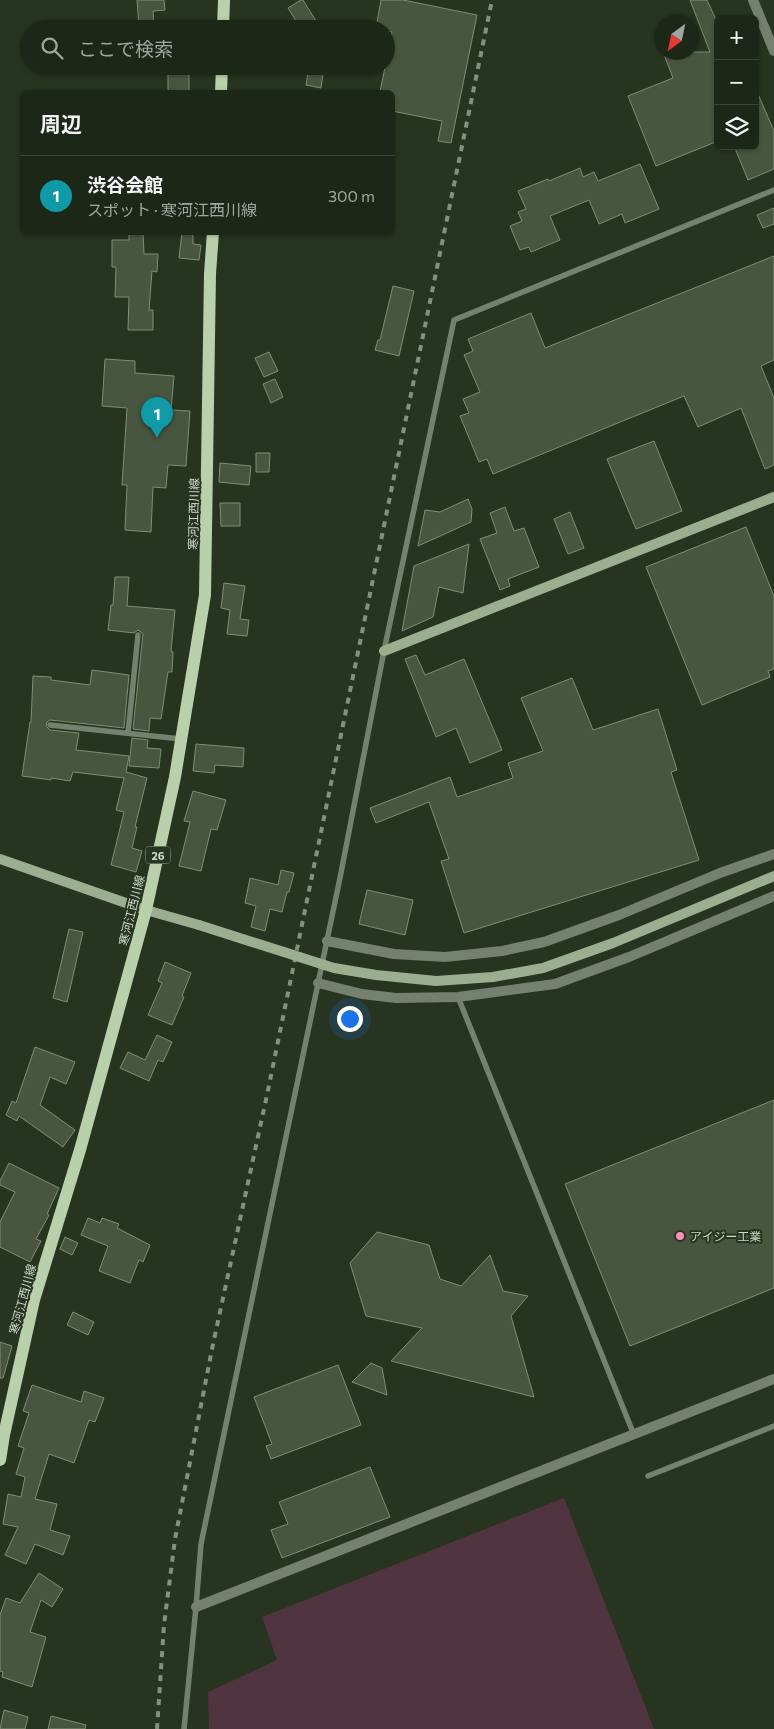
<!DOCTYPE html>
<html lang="ja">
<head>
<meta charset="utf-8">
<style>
	body { margin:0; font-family:Commissioner,"Noto Sans JP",sans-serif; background:#252f20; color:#f1f3f6 }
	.controls { position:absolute; right:15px; top:15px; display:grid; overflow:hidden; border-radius:8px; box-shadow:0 1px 4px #0004 }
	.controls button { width:45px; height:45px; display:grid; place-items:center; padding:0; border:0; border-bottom:1px solid #3b4436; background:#1d2717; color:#f1f3f6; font:25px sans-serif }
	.compass { position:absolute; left:654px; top:15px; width:45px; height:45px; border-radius:50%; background:#1d2717; box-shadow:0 1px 4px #0004; rotate:213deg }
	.you { position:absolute; left:349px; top:1018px; width:18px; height:18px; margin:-12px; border:4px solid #fff; border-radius:50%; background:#1a73e8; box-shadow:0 0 0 8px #1a73e833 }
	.badge { display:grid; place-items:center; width:32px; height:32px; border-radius:50%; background:#db2777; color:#fff; font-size:16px; font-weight:700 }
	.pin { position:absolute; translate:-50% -41px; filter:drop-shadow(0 1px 2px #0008) }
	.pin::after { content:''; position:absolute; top:26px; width:18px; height:15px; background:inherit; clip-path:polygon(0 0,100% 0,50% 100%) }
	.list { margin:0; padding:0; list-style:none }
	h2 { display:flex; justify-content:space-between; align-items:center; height:65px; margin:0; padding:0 20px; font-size:21px }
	h2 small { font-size:16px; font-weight:400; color:#a0a5a1 }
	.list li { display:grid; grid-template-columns:32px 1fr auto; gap:15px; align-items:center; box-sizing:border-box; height:80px; padding:0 20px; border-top:1px solid #3b4436 }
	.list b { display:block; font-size:19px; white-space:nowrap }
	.list p { margin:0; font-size:16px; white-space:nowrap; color:#a0a5a1 }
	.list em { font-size:16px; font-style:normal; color:#a0a5a1 }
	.icon { flex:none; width:28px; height:28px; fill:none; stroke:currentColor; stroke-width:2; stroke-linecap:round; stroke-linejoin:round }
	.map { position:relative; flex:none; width:774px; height:1729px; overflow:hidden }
	.search { position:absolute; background:#1d2717; box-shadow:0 1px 4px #0004; left:20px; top:20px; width:375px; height:55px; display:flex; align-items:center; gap:12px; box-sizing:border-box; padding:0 18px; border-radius:28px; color:#a0a5a1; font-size:19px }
	.panel { position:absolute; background:#1d2717; box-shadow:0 1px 4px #0004; left:20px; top:90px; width:375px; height:145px; border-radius:8px }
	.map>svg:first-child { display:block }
</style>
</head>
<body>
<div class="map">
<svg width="774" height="1729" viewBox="0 0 774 1729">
	<rect width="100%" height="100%" fill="#27341f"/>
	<path fill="#503440" d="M 564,1498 L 654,1729 L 209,1729 L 208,1692 L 277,1660 L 262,1617 Z"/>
	<path fill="#48563f" stroke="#7f8e75" d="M 137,0 L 164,0 L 165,10 L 153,11 L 154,25 L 139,27 Z
		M 301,0 L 303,0 L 321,29 L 301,29 L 288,8 Z
		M 381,0 L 403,0 L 477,15 L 451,143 L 438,141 L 442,121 L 392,111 L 392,92 L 380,92 L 392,32 L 386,31 L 386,29 L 376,28 Z
		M 690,0 L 707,0 L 718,24 L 718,141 L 656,166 L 628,96 L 673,78 L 663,52 L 710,52 Z
		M 168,66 L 189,66 L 189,92 L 168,92 Z
		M 309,66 L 324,66 L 321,88 L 306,85 Z
		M 755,87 L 774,131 L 774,169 L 748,180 L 734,146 L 755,146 Z
		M 640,164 L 659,209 L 625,223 L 622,214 L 599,224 L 589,200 L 550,216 L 560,240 L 531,252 L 529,247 L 520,250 L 510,226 L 522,221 L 518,212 L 526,209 L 518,191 L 548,179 L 549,181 L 580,168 L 583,177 L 594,172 L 598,181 Z
		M 774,208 L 774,224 L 763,228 L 757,215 Z
		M 129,232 L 143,232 L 144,254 L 158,254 L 157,272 L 152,271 L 149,310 L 153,310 L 153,330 L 128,330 L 129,297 L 115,297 L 116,267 L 112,267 L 112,240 L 129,240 Z
		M 182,232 L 193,232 L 193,244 L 201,245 L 199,260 L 179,258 Z
		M 774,256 L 774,360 L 761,366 L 774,398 L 774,465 L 765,469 L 741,408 L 698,427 L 684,396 L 493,474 L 487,459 L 479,462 L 460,416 L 469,413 L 463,399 L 480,392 L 464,355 L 473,351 L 468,339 L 531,313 L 545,348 Z
		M 393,286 L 414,291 L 399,356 L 375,350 L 378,340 L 380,340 Z
		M 269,352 L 278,371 L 264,377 L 255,358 Z
		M 105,359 L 135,361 L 135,373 L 174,376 L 171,410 L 190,411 L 186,466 L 168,465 L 166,488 L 153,487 L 151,532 L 125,530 L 127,485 L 122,485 L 127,408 L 102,406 Z
		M 275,379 L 283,397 L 271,403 L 263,384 Z
		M 654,441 L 682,511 L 636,529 L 607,459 Z
		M 256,453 L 270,453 L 269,472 L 256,472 Z
		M 220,463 L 251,466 L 249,485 L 219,482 Z
		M 468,499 L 472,509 L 471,522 L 418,546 L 425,510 L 440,512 Z
		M 220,503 L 240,503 L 240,526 L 221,526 Z
		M 505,507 L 514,531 L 524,528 L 539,567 L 508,579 L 510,586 L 500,590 L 480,539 L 497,533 L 490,513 Z
		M 570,512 L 584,548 L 568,554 L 554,519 Z
		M 746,527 L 774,596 L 774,669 L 768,671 L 770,677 L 702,705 L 646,567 Z
		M 469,544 L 463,593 L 439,587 L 433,617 L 402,631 L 414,566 Z
		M 115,577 L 129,577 L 127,606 L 175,610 L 171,651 L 173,652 L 172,672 L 168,672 L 161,719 L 150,718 L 149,731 L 133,729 L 143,634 L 138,630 L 134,633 L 108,630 L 111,605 L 113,605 Z
		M 224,583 L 245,586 L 240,619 L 249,620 L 247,636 L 227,634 L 230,610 L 221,608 Z
		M 416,655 L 425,675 L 464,659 L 502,750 L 470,763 L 456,728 L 436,737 L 405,659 Z
		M 92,670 L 129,675 L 124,728 L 50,720 L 47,722 L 46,726 L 50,730 L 79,733 L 76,750 L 129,756 L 126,772 L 147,778 L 135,827 L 137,827 L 132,848 L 142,851 L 136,872 L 111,865 L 124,812 L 116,810 L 124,778 L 73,772 L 70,781 L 51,778 L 51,780 L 22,776 L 30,722 L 31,722 L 33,676 L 51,677 L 51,680 L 90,685 Z
		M 572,678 L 593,730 L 658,709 L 677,770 L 671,772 L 699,860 L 464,933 L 441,861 L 449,859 L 429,802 L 376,823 L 370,808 L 450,777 L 457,797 L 513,778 L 508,763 L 543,751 L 521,698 Z
		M 132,738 L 148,740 L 147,748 L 161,749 L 159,768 L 129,766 Z
		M 196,744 L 244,748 L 243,767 L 215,765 L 214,773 L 193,771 Z
		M 193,791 L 226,800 L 217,830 L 211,829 L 201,871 L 179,866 L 190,822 L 184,821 Z
		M 281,870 L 294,873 L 289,892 L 287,892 L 282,912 L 270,909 L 265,931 L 251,927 L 256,906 L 245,903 L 250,878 L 278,885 Z
		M 367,890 L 413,900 L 405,935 L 359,924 Z
		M 69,929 L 83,932 L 67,1002 L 53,998 Z
		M 165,962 L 191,973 L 182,996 L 184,997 L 172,1025 L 148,1015 L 162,983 L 158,981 Z
		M 157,1035 L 172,1042 L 163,1062 L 158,1060 L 149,1081 L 120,1068 L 128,1052 L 145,1060 Z
		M 35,1047 L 75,1062 L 66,1084 L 50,1077 L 40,1105 L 75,1130 L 63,1147 L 19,1116 L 17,1121 L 6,1115 L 12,1101 L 16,1103 Z
		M 774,1100 L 774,1288 L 630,1346 L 565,1184 Z
		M 9,1163 L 59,1188 L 47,1214 L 49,1215 L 36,1239 L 41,1241 L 30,1262 L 0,1247 L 0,1222 L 15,1192 L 0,1185 L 0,1181 Z
		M 88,1218 L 100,1223 L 102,1218 L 119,1224 L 117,1228 L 150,1245 L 143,1262 L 139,1260 L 130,1283 L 99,1271 L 108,1246 L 81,1235 Z
		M 377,1232 L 429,1245 L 440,1279 L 461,1286 L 490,1255 L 503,1291 L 528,1296 L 511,1316 L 534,1397 L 391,1361 L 422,1328 L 366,1316 L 350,1263 Z
		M 65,1237 L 78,1243 L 72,1255 L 60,1249 Z
		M 73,1312 L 94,1322 L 88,1335 L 67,1325 Z
		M 0,1342 L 12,1346 L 3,1378 L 0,1378 Z
		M 371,1363 L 382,1368 L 387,1395 L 352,1382 Z
		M 338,1365 L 361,1425 L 271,1459 L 266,1446 L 272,1444 L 254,1397 Z
		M 32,1385 L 81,1402 L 84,1391 L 104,1398 L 95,1422 L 89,1420 L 74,1463 L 49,1454 L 35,1499 L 57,1504 L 50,1530 L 70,1536 L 63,1555 L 35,1544 L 26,1564 L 5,1555 L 18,1527 L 3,1524 L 8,1494 L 21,1497 L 25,1477 L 16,1474 L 24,1448 L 18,1446 L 29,1413 L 23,1411 Z
		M 370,1467 L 390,1517 L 282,1558 L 271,1530 L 288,1524 L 279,1502 Z
		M 39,1573 L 63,1589 L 52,1607 L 41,1600 L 30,1632 L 46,1637 L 32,1687 L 2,1677 L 3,1672 L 0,1671 L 0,1615 L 6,1598 L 20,1603 Z
		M 4,1710 L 28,1717 L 25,1729 L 0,1729 Z
		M 51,1716 L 86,1725 L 85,1729 L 48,1729 Z"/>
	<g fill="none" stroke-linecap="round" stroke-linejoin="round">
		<path stroke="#75806e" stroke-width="5.5" d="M 50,725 L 181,739
			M 128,733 L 138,635
			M 458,997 L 634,1435
			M 648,1476 L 774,1426
			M 184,1729 L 196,1607 L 201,1544 L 340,878 L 384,651 L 454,320 L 774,190"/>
		<path stroke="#75806e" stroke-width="10" d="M 753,0 L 774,51
			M 327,941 L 394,954 L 445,957 L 502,951 L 544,942 L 619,915 L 720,873 L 774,854
			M 318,983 L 362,994 L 396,998 L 458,997 L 555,984 L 629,957 L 774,896
			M 196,1607 L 774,1379"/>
		<path stroke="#9bae90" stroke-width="10" d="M 384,651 L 774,497
			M 0,859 L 146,910 L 199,925"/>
		<path stroke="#b9d1ab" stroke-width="12" d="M 223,29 L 224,0
			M 221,92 L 222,66
			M 0,1460 L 4,1435 L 34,1300 L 80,1150 L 146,910 L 175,777 L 205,595 L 210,274 L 213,232"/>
		<path stroke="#85907f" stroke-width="4" stroke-dasharray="6 6" stroke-linecap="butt" d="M 157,1729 L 164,1625 L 175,1539 L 212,1349 L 267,1095 L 492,0"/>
		<path stroke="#9bae90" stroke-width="10" d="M 199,925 L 334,968 L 376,975 L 436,981 L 493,977 L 543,968 L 613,943 L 774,876"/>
	</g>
	<circle fill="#fd8ec0" stroke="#27341f" stroke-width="2" cx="680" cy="1236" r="5"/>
	<g text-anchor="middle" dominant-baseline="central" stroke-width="4" stroke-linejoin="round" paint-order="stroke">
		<rect fill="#27341f" stroke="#9da897" stroke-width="1" x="145.5" y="846.5" width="25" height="17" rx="4"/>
		<g font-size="11" font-weight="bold" fill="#d0d9cb">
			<text x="158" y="855">26</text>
		</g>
		<g font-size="12" fill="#d0d9cb" stroke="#27341f">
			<text transform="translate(193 514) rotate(-89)">寒河江西川線</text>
			<text transform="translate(131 910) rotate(-76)">寒河江西川線</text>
			<text transform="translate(22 1299) rotate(-75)">寒河江西川線</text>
		</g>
		<g font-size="12" fill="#d0d9cb" stroke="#27341f" text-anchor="start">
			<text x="690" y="1236">アイジー工業</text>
		</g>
	</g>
</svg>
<div class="controls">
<button>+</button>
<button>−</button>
<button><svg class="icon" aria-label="layers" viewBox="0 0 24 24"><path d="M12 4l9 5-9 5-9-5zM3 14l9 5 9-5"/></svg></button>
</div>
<svg class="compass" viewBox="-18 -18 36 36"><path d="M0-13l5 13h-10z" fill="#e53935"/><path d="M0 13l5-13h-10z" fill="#a0a5a1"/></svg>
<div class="you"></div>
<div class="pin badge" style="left:157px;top:438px;background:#0f9aa8">1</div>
<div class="search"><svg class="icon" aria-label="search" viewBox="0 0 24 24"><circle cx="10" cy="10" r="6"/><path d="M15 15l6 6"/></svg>ここで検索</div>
<section class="panel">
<h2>周辺<small></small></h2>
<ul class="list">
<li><span class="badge" style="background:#0f9aa8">1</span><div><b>渋谷会館</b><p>スポット · 寒河江西川線</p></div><em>300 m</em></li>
</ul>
</section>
</div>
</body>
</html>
